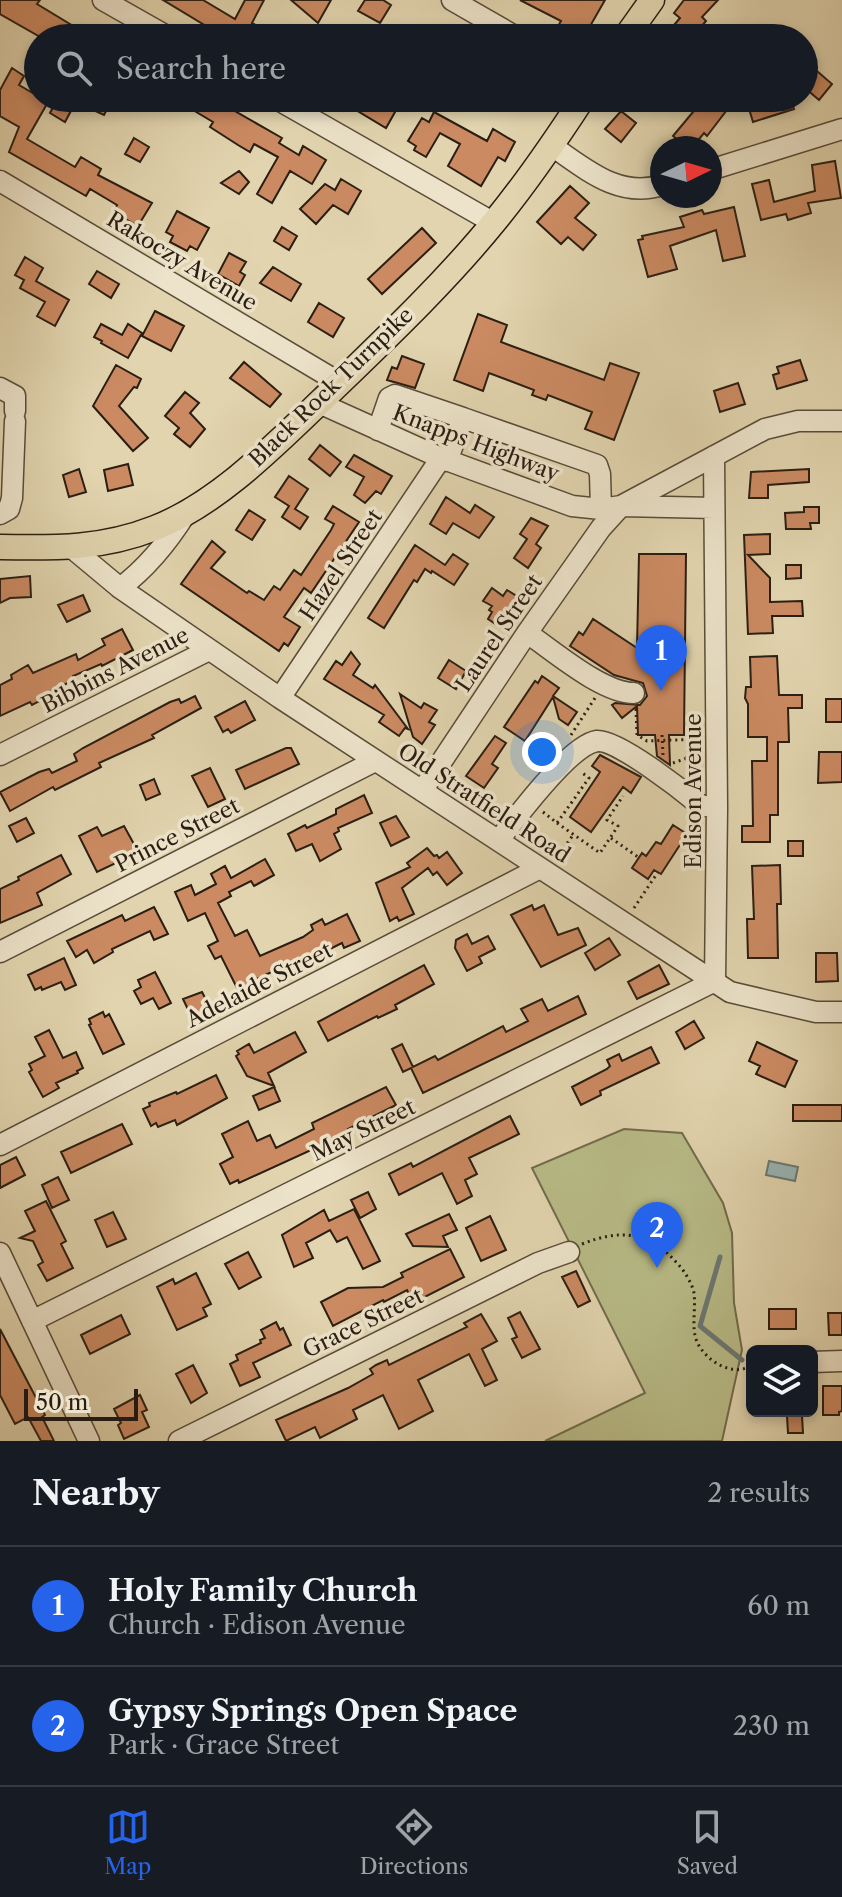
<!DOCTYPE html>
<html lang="en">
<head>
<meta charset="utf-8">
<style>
	body { margin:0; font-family:"Libre Caslon Text",serif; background:#242831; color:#f1f3f6 }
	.controls { position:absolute; right:24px; bottom:24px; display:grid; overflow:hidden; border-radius:12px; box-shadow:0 4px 12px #0003 }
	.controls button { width:72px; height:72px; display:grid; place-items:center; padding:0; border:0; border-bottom:2px solid #363941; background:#171b24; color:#f1f3f6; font:40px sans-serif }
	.compass { position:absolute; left:650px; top:136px; width:72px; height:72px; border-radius:50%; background:#171b24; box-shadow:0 4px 12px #0003; rotate:85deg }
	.scale { position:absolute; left:24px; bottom:20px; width:114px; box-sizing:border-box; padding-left:8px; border:4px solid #2a1e12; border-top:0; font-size:22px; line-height:28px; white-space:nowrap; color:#2a1e12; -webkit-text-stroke:6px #ece3ca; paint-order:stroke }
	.you { position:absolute; left:542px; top:752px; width:28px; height:28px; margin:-20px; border:6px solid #fff; border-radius:50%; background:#1a73e8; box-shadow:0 0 0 12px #1a73e833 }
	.badge { display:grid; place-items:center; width:52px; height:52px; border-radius:50%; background:#2563eb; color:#fff; font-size:26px; font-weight:700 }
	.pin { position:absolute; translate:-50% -66px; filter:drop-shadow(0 2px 4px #0008) }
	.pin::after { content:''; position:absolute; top:42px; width:28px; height:24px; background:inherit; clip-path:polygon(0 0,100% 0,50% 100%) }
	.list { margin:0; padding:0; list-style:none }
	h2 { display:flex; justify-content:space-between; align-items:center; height:104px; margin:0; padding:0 32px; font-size:34px }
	h2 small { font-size:26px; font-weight:400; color:#9ea1a6 }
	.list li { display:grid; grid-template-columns:52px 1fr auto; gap:24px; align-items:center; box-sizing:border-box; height:120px; padding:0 32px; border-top:2px solid #363941 }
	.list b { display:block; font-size:30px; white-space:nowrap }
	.list p { margin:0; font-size:26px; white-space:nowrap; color:#9ea1a6 }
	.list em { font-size:26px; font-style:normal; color:#9ea1a6 }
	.icon { flex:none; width:44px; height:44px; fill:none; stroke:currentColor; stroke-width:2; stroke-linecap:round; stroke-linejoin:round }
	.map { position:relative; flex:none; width:842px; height:1441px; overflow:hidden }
	.search { position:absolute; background:#171b24; box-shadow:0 4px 12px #0003; left:24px; right:24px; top:24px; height:88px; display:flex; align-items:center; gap:20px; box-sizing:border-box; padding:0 28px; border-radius:44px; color:#9ea1a6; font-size:30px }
	.sheet { height:344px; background:#171b24 }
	nav { display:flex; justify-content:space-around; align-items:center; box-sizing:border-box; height:112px; border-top:2px solid #363941; background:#171b24; font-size:22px; color:#9ea1a6 }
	nav a { display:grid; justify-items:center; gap:4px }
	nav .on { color:#2563eb }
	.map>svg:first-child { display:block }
</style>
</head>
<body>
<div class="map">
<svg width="842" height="1441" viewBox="0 0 842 1441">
	<rect width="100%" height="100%" fill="#e1d4ae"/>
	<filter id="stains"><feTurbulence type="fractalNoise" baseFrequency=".0025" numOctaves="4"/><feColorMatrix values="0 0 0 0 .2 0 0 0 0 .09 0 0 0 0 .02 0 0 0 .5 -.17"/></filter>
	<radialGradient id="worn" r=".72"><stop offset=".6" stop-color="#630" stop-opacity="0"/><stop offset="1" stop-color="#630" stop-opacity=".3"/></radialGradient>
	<path fill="#b8bb87" stroke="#716c4c" stroke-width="2" d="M 624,1129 L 682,1133 L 723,1203 L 732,1233 L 734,1303 L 742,1350 L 722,1441 L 545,1441 L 645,1393 L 532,1168 Z"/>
	<path fill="#98b5b5" stroke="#6c7974" stroke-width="2" d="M 769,1161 L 798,1167 L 795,1181 L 766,1175 Z"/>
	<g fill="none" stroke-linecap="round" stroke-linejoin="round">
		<path stroke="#6c7974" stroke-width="5" d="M 720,1257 L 700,1326 L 742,1360"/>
	</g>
	<path fill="#cb8a62" stroke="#2a1e12" stroke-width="2" d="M 0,0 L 40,0 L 37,4 L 93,38 L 42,38 L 0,14 Z
		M 163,0 L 203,0 L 235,19 L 245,0 L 264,0 L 252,23 L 265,30 L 260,38 L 226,38 Z
		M 291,0 L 331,0 L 318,23 Z
		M 365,0 L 383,0 L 391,5 L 380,23 L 358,11 Z
		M 520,0 L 605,0 L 585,35 L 581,33 L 578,38 L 557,28 L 561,21 Z
		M 684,0 L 718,0 L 702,17 L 706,21 L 692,38 L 663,38 L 680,18 L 674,13 Z
		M 810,65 L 832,84 L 819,100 L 804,87 L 804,72 Z
		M 12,68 L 24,76 L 19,85 L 48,102 L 27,139 L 75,167 L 81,157 L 101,169 L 98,175 L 152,203 L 138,226 L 113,212 L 117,205 L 90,189 L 86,196 L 9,152 L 19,127 L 0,116 L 0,90 Z
		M 58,98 L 73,107 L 65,122 L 50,113 Z
		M 97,98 L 113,98 L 104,115 L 91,109 Z
		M 173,98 L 212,98 L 282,138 L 279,143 L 299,155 L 303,146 L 326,160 L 312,184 L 290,171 L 272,203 L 257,194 L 278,157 L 254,144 L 250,152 L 238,145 L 210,127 L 213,122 Z
		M 336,98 L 372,98 L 395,112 L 386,128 Z
		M 714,98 L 736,98 L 707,136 L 704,133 L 695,144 L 691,141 L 686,147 L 673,136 L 698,106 L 703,110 Z
		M 759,98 L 790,98 L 794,109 L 753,122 L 747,102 Z
		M 621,111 L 636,123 L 621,142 L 605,129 Z
		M 434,112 L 487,141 L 493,129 L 515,142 L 505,161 L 498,157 L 481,186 L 448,166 L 460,144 L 440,133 L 426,157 L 414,150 L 416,146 L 408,141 L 422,118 L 429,122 Z
		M 134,138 L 149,147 L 140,162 L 125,154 Z
		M 835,161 L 841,198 L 808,203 L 811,213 L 788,220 L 786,214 L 761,220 L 752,184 L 769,180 L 774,202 L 815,191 L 812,165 Z
		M 239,171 L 249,182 L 239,194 L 221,183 Z
		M 341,179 L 361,191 L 348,214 L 333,205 L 316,224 L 300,209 L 325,184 L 335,190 Z
		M 570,186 L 589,203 L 575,218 L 596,235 L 583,250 L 568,237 L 561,244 L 537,222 Z
		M 734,207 L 745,256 L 723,261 L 716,230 L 670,246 L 677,269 L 648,277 L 638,240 L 643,239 L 642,236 L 684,227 L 680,217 L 702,210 L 704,214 Z
		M 177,211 L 209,228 L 197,250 L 190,246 L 187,251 L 170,242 L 173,236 L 166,232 Z
		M 282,227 L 297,236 L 289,250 L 274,241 Z
		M 422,228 L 436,243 L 382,294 L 368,279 Z
		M 229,253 L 246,262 L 240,272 L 245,275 L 239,286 L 218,274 Z
		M 25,257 L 43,268 L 36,281 L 69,300 L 55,326 L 37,316 L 45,302 L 20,288 L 24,280 L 15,275 Z
		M 273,267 L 301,284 L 291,301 L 260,283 Z
		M 97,271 L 119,284 L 111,298 L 89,284 Z
		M 319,303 L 344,318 L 333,337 L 308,322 Z
		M 155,311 L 184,326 L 171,351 L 142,336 Z
		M 478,314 L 507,325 L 501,342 L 604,380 L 610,363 L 639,373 L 614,440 L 585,429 L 592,412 L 548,395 L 546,400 L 532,395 L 534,390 L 489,373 L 483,391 L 454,380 Z
		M 101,324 L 122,335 L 128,324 L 142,333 L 128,358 L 101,343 L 102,341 L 94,337 Z
		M 402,356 L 424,364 L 415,388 L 387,380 L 392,367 L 397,369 Z
		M 800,360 L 807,380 L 777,389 L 773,375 L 779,373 L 777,367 Z
		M 244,362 L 281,394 L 270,407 L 230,378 Z
		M 116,365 L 141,379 L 137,388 L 134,387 L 119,406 L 148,438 L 133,451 L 93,406 Z
		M 738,383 L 745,404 L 720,412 L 714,391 Z
		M 185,392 L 199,403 L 190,413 L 205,429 L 190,447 L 174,434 L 179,428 L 165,416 Z
		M 320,445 L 341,462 L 330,476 L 309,459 Z
		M 354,455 L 392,476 L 381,494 L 376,491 L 365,503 L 354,495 L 364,477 L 346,467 Z
		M 128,464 L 133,485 L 108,491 L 104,470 Z
		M 79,469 L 86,492 L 69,497 L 63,475 Z
		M 809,469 L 809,482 L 768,485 L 768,498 L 749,498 L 751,472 Z
		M 289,476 L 308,489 L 295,509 L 308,517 L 300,529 L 282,517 L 289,506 L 275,497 Z
		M 446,497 L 470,513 L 475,505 L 494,517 L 479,538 L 453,523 L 446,534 L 430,524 Z
		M 333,506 L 359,522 L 311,593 L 304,588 L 284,617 L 300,627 L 288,646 L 284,643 L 279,651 L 181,584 L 212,541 L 225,552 L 211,568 L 247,593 L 249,591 L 264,600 L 274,586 L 280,590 L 294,570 L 301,575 L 331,530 L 334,524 L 325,519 Z
		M 804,507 L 819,507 L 819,523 L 810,523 L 811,529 L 786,529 L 785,513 L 804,512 Z
		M 249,510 L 265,520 L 252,540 L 236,530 Z
		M 531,518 L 548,526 L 536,544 L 541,548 L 528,568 L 514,558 L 527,539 L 520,534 Z
		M 770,534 L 770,554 L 748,555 L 770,578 L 770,602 L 802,601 L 803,616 L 772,616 L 773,633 L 748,634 L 744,535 Z
		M 415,545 L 445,565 L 453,554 L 468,564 L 454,585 L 432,571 L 431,573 L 425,569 L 417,582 L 414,580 L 384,628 L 368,618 Z
		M 639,554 L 686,554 L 684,735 L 669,735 L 670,765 L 657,756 L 655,735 L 638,735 L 637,706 L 622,718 L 612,705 L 615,703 L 640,705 L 647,696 L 643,683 L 614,675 L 570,646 L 579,632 L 583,635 L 593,619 L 637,648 Z
		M 786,565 L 801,565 L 801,578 L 786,579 Z
		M 30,576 L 31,597 L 10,598 L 0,603 L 0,579 Z
		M 492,588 L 503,596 L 507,590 L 520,598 L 500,627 L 488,619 L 492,612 L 489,610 L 492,606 L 483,601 Z
		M 83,595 L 90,611 L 67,622 L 58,605 Z
		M 122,629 L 133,650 L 102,666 L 101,664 L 73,676 L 74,680 L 49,692 L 51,695 L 32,705 L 30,702 L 0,716 L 0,685 L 12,679 L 11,675 L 28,665 L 33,673 L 76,654 L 78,660 L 105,645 L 102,639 Z
		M 351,652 L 360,664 L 353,675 L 373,688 L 375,685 L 408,729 L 405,728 L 399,736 L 379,722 L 384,715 L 324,679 L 336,661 L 342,665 Z
		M 777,656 L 779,695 L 802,695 L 802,708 L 788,708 L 789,742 L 778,742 L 778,815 L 770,815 L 770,842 L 742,842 L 742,826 L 753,826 L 752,761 L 767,761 L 767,737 L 748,737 L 748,704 L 745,698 L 746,687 L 751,687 L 750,657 Z
		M 449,660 L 466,671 L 456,689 L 438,678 Z
		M 542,676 L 559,688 L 553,696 L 577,712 L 568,725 L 559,719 L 553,697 L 525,741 L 504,727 L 535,681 L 538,683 Z
		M 400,694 L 421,708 L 424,703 L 437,710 L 429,722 L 435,725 L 422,744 L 413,737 Z
		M 195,696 L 201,708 L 152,735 L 154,738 L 99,763 L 101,767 L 55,790 L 53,787 L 10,811 L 0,792 L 39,772 L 49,769 L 52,773 L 77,761 L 74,754 L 83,748 L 170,702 L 179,699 L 181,703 Z
		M 826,699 L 842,699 L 842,722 L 826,722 Z
		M 245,701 L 255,720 L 231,733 L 228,729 L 223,732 L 215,717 Z
		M 495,736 L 506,743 L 492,764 L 498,768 L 484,788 L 466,776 Z
		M 286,748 L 291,748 L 299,764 L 245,789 L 236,770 Z
		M 819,752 L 842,752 L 842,782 L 818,783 Z
		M 600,755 L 641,777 L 631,793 L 623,787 L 591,832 L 570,817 L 600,772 L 592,766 Z
		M 210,768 L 225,799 L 208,807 L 192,776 Z
		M 154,779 L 160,794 L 146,800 L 140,785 Z
		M 364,795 L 372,813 L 338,828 L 339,831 L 334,834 L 341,849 L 320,861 L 312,844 L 296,851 L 288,834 L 305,825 L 307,828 L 336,814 L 336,809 Z
		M 396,816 L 409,837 L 391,846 L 380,823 Z
		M 26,818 L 34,833 L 17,842 L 9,826 Z
		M 673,825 L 687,834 L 661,874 L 654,870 L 648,879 L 632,868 L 642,853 L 646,856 L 656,842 L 661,844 Z
		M 124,826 L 140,855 L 123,862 L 122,860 L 97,872 L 79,836 L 97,827 L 102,836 Z
		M 788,841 L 803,841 L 803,856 L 788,856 Z
		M 427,848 L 434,856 L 437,855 L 439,858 L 447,852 L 462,873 L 447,885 L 437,872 L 433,875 L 428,868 L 402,888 L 414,914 L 399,921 L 397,917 L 390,921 L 376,883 L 410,867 L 407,863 Z
		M 61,855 L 71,874 L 37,893 L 42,905 L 0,923 L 0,889 L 19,880 L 18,877 Z
		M 265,859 L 274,875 L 254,886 L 251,881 L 229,892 L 231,896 L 218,903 L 235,936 L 247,930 L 260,956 L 303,937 L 313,930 L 311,925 L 322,919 L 325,925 L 347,914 L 360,941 L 344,948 L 342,943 L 322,953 L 321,951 L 311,954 L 254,980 L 257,986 L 240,994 L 221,956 L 215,959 L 208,946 L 218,941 L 205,913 L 188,921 L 175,892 L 191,885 L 195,895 L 216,884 L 211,874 L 225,866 L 231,878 Z
		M 780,865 L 781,904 L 777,904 L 778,958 L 748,958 L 747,919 L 754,919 L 752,866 Z
		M 532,905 L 534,910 L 544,905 L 558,935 L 578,928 L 586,945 L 541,967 L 511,915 Z
		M 154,907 L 168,934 L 154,940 L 150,931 L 112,949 L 113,952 L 94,963 L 87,950 L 76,957 L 67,941 L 122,915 L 125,921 Z
		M 467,934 L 472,944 L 488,936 L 495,949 L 479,957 L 482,963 L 467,971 L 455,948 L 456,940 Z
		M 609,938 L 620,955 L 595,970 L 585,953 Z
		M 816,953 L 837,953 L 838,981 L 816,982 Z
		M 64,958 L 76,985 L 65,990 L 61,982 L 42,990 L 41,987 L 35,990 L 28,975 Z
		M 424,965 L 434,984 L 395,1005 L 397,1009 L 378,1018 L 377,1016 L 328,1041 L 318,1022 Z
		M 659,965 L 669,984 L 637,999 L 628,982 Z
		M 155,972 L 171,1003 L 159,1009 L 153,998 L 141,1004 L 134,991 L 141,987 L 138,980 Z
		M 202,992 L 212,1011 L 193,1020 L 183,999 Z
		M 578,996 L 586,1014 L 423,1093 L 411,1068 L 403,1072 L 392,1049 L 402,1044 L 413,1067 L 435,1056 L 438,1060 L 503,1026 L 506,1032 L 528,1021 L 521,1009 L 542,999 L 548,1011 Z
		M 103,1012 L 105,1017 L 109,1014 L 124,1044 L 103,1054 L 89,1025 L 91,1024 L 89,1019 Z
		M 694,1021 L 704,1038 L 685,1049 L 676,1032 Z
		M 49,1030 L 63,1058 L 76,1052 L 83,1068 L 77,1071 L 78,1073 L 56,1083 L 59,1088 L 43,1097 L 29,1072 L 32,1070 L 29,1064 L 45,1056 L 35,1037 Z
		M 295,1032 L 306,1052 L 268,1073 L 274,1086 L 247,1076 L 236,1056 L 239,1054 L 237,1051 L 249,1044 L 254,1053 Z
		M 757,1042 L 797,1061 L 785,1087 L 756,1074 L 760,1066 L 749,1061 Z
		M 651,1047 L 659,1063 L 600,1091 L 601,1095 L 581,1105 L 572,1087 L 607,1069 L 610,1066 L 607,1060 L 619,1054 L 622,1061 Z
		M 216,1075 L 227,1098 L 177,1125 L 175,1120 L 158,1127 L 156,1123 L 151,1126 L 143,1109 L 150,1106 L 149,1103 L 176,1092 L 177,1094 Z
		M 274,1087 L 280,1101 L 259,1110 L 253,1096 Z
		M 386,1087 L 396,1105 L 348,1129 L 352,1138 L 338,1145 L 335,1139 L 239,1183 L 238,1180 L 230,1184 L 220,1164 L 233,1157 L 222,1134 L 248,1121 L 257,1141 L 270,1135 L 276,1148 L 314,1129 L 312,1123 Z
		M 793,1105 L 842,1105 L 842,1121 L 793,1121 Z
		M 510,1116 L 519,1134 L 469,1158 L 477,1174 L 465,1180 L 472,1196 L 457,1204 L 442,1173 L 399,1195 L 389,1174 L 411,1163 L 413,1167 Z
		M 122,1124 L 132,1144 L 71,1173 L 61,1152 Z
		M 16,1157 L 25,1175 L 0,1188 L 0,1165 Z
		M 58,1177 L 69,1200 L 52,1208 L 42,1185 Z
		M 368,1192 L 376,1209 L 360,1218 L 351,1200 Z
		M 46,1201 L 66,1241 L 61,1244 L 73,1268 L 47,1281 L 38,1265 L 43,1262 L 33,1241 L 20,1238 L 35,1231 L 25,1211 Z
		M 354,1209 L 380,1261 L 363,1269 L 347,1237 L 337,1242 L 330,1230 L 306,1243 L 313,1258 L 294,1267 L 282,1235 L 324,1210 L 329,1221 Z
		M 113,1212 L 126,1239 L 107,1247 L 95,1220 Z
		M 449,1214 L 457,1230 L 443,1236 L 448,1247 L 413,1246 L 406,1234 Z
		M 490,1216 L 506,1250 L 481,1261 L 466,1228 Z
		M 450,1249 L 464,1277 L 413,1303 L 407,1290 L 384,1302 L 383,1300 L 333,1326 L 321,1302 L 348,1288 L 383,1287 L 403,1277 L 401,1273 Z
		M 248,1252 L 261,1277 L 239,1289 L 225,1264 Z
		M 576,1271 L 590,1301 L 578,1307 L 562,1277 Z
		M 196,1273 L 211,1304 L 203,1308 L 207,1316 L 177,1330 L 157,1287 L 173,1279 L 175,1284 Z
		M 769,1309 L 796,1309 L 796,1329 L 769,1329 Z
		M 520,1312 L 540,1349 L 522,1358 L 512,1339 L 517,1337 L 508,1318 Z
		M 828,1313 L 842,1313 L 842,1335 L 829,1335 Z
		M 481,1314 L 497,1341 L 482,1349 L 497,1380 L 485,1386 L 469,1354 L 418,1380 L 433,1411 L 399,1429 L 383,1395 L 353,1410 L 357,1419 L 320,1438 L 315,1427 L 286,1441 L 276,1420 L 348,1388 L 373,1374 L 370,1369 L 376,1365 L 387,1360 L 389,1365 L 467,1327 L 464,1323 Z
		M 121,1315 L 130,1334 L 90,1354 L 81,1335 Z
		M 276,1322 L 280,1330 L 283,1328 L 291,1345 L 253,1363 L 260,1377 L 240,1386 L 230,1364 L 238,1360 L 236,1355 L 261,1343 L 260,1340 L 265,1338 L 261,1330 Z
		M 0,1329 L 45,1415 L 42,1417 L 54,1441 L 41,1441 L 28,1417 L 15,1424 L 0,1395 Z
		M 193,1365 L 207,1393 L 191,1403 L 176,1374 Z
		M 823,1386 L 842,1386 L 842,1411 L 839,1412 L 839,1415 L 823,1415 Z
		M 140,1395 L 147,1410 L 142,1412 L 149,1427 L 124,1439 L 118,1425 L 121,1423 L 114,1409 Z
		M 787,1416 L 802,1416 L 803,1433 L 788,1433 Z"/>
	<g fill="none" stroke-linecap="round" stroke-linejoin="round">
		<defs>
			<path id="minor" d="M 103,0 L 170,38
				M 452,0 L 518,38
				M 275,98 L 494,223
				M 552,146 C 586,169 619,199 662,185
				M 710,170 L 842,129
				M 0,181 L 340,383
				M 0,388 L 15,396 L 15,411
				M 319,403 L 441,458 L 572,506 L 601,509 L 621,506 L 765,429 L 798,421 L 842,421
				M 463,418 L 597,465 L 600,474 L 601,509
				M 378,430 L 389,398 L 395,395 L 463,418 L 447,461
				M 0,514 L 9,509 L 12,498 L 15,421
				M 72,548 L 120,588 L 280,698 L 730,992 L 816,1012 L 842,1012
				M 120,588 C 148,567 168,542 186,513
				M 527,633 C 554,651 602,693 634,693
				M 280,698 L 441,458
				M 0,755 L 209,650
				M 422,791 L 527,633 L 601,528 L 621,506 L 714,508
				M 499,840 C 516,818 570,745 597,741 C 617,739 683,791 700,805 L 717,808
				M 0,952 L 375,761
				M 0,1145 L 540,868
				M 0,1253 L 89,1441
				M 32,1321 L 715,981 L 717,808 L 714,456
				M 812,1362 L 842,1361
				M 179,1441 L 538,1263 L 569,1252"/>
			<path id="major" d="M 625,38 L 652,0
				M 0,547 C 55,548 102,549 155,528 C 217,504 275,445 322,400 C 381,343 443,285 495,221 C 527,182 555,141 583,98"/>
		</defs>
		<use href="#minor" stroke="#584c39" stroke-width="23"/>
		<use href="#major" stroke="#2a1e12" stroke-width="27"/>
		<path stroke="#2a1e12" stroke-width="3" stroke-dasharray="2 4" stroke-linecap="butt" d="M 636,709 L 637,735 L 647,741 L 701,739
			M 571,735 L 595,698
			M 662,735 L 663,755
			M 687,758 L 688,750
			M 673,763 L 687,758 L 698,765
			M 543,812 L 557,823 L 589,778 L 581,772
			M 557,823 L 600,853 L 618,826 L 607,820 L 623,796
			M 611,838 L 638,857
			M 557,858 L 573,835
			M 634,908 L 658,872
			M 582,1244 C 620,1229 648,1231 676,1262 C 684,1270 692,1283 694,1293 C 696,1310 691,1327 697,1342 C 706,1361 733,1378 752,1365"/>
		<use href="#minor" stroke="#ece3ca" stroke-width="20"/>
		<use href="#major" stroke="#e1d4ae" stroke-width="24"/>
	</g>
	<g text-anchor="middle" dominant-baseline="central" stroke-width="7" stroke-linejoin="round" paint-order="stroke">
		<g font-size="22" fill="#2a1e12" stroke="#ece3ca">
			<text transform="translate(182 261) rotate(31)">Rakoczy Avenue</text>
			<text transform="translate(331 387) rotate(-44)">Black Rock Turnpike</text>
			<text transform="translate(476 443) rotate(21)">Knapps Highway</text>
			<text transform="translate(341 565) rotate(-56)">Hazel Street</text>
			<text transform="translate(499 633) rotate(-56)">Laurel Street</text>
			<text transform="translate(115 670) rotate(-27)">Bibbins Avenue</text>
			<text transform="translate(693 791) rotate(-90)">Edison Avenue</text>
			<text transform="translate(484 803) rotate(33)">Old Stratfield Road</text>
			<text transform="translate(177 835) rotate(-27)">Prince Street</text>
			<text transform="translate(259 985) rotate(-27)">Adelaide Street</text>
			<text transform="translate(363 1130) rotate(-26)">May Street</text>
			<text transform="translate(363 1323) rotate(-26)">Grace Street</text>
		</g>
	</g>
	<rect width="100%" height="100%" filter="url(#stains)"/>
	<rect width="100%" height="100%" fill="url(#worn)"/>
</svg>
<div class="controls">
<button><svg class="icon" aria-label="layers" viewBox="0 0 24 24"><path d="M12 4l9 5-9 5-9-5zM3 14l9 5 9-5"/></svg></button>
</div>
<svg class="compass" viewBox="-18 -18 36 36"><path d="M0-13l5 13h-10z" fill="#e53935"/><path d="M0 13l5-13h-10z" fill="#9ea1a6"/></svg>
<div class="scale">50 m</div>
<div class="you"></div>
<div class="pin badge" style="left:661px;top:691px">1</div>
<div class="pin badge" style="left:657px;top:1268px">2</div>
<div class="search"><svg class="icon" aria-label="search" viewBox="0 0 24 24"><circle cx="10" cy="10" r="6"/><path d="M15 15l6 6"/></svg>Search here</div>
</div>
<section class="sheet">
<h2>Nearby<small>2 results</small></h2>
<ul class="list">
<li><span class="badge">1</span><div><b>Holy Family Church</b><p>Church · Edison Avenue</p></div><em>60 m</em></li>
<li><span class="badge">2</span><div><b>Gypsy Springs Open Space</b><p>Park · Grace Street</p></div><em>230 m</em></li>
</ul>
</section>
<nav>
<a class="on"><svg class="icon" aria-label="map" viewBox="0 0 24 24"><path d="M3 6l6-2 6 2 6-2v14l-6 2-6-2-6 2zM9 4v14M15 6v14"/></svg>Map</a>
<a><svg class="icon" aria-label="directions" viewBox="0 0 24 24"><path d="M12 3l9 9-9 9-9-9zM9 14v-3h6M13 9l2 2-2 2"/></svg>Directions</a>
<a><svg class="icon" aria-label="saved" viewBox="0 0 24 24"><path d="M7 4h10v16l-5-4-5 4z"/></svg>Saved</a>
</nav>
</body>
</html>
